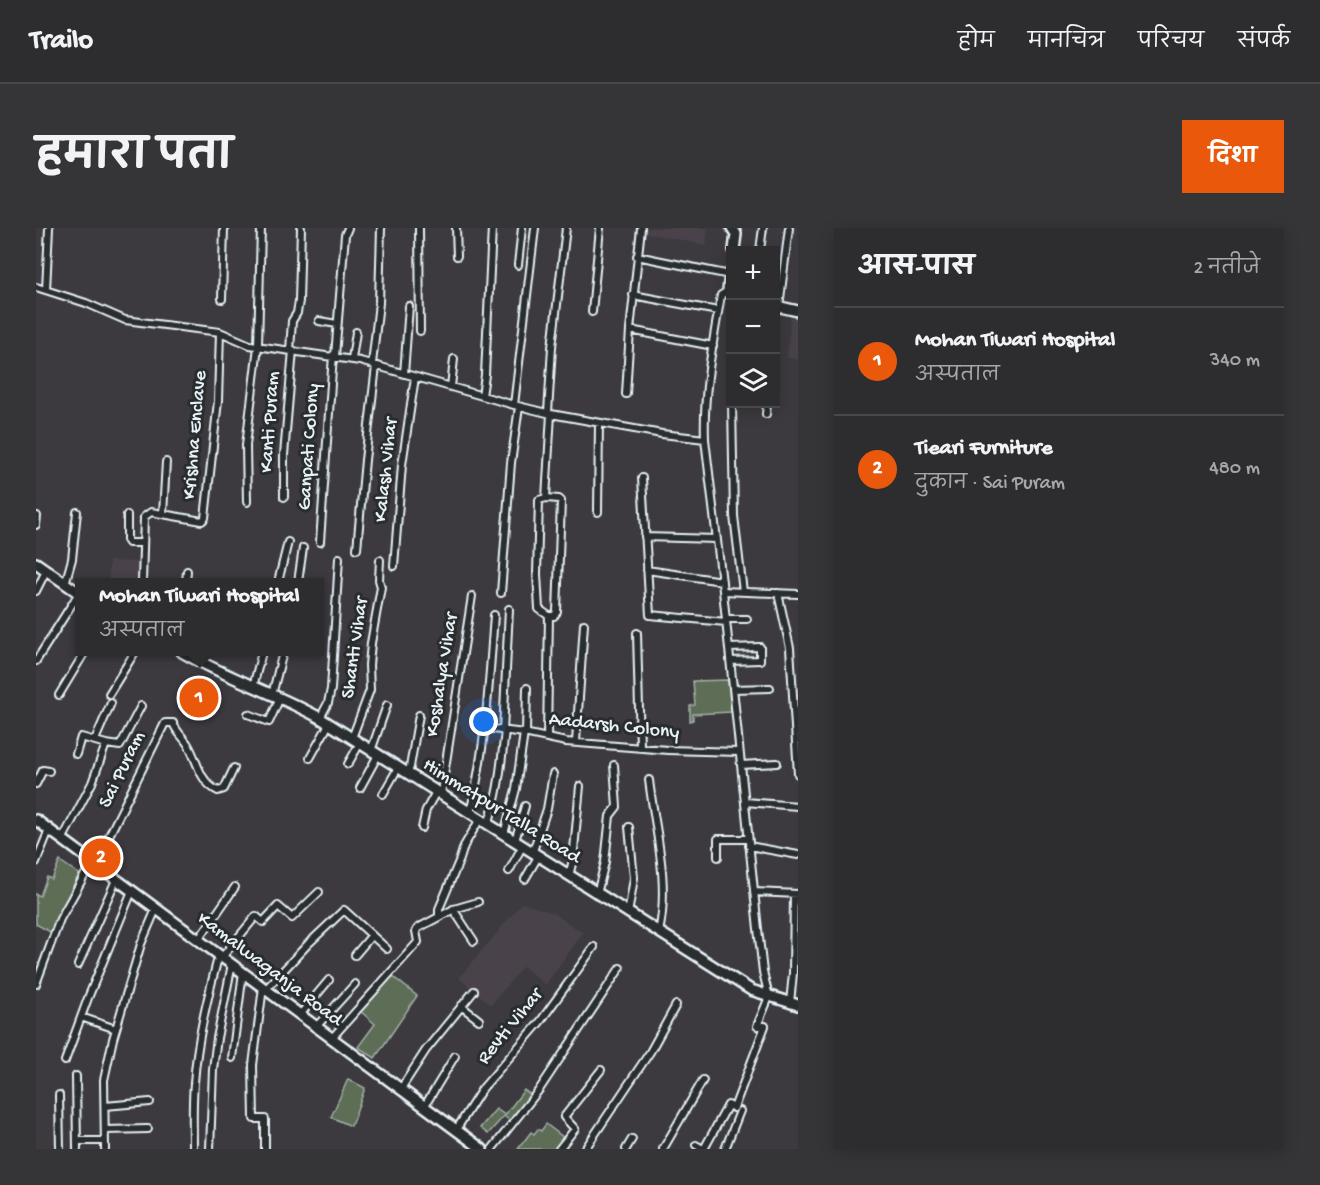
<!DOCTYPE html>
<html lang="hi">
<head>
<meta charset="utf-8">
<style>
	body { margin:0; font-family:"Gochi Hand","Playpen Sans Deva",sans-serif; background:#353437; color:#f1f3f6 }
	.controls { position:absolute; right:18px; top:18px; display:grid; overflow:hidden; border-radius:0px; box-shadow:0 3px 15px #0003 }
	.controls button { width:54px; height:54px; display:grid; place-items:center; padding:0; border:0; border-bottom:2px solid #48484b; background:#2d2c2f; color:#f1f3f6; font:30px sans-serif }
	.you { position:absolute; left:448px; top:494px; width:21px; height:21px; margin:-15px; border:4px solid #fff; border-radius:50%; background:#1a73e8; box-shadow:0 0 0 9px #1a73e833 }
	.badge { display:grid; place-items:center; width:39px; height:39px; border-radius:50%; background:#ea580c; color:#fff; font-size:20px; font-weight:700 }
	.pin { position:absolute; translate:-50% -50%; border:3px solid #fff; box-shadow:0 2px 6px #0006 }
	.popup { position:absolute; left:39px; top:350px; width:249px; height:78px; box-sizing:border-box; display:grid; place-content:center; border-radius:0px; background:#2d2c2f; filter:drop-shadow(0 2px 4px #0005); font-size:20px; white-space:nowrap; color:#a7a7aa }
	.popup b { font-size:22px; color:#f1f3f6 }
	.popup::after { content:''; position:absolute; left:50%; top:100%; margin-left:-12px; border:12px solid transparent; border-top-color:#2d2c2f }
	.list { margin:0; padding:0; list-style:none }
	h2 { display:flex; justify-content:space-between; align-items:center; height:78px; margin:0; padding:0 24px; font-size:26px }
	h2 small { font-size:20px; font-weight:400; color:#a7a7aa }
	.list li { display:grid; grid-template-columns:39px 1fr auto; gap:18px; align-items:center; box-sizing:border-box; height:108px; padding:0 24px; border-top:2px solid #48484b }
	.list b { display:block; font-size:22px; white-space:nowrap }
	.list p { margin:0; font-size:20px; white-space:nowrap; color:#a7a7aa }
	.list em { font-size:20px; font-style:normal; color:#a7a7aa }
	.icon { flex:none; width:33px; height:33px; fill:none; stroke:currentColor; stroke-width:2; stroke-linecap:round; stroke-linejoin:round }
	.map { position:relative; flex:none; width:762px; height:921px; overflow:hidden; border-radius:0px }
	header { display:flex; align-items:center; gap:36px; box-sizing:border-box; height:84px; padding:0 30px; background:#2d2c2f; border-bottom:2px solid #48484b }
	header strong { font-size:28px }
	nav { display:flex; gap:33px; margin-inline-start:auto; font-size:21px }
	.intro { display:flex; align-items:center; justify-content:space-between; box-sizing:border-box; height:144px; padding:0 36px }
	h1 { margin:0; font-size:42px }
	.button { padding:15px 27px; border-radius:0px; background:#ea580c; color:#fff; font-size:21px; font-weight:700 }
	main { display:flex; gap:36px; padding:0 36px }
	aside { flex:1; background:#2d2c2f; border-radius:0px; box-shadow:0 3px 15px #0003 }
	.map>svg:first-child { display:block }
</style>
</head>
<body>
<header>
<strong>Trailo</strong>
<nav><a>होम</a><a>मानचित्र</a><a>परिचय</a><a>संपर्क</a></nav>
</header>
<div class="intro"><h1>हमारा पता</h1><a class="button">दिशा</a></div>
<main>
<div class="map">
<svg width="762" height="921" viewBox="0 0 762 921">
	<rect width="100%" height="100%" fill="#3c3a3f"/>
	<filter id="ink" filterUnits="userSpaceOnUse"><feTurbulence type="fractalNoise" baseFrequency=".0167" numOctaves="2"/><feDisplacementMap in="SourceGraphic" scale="12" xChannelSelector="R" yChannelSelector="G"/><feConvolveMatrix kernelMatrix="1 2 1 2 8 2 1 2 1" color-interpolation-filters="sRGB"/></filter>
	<g filter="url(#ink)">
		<path fill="#49434b" d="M 607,0 L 672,0 L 670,17 L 606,4 Z
			M 755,86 L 762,87 L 762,131 L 751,130 Z
			M 73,333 L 106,334 L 104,354 L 73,354 Z
			M 486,675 L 517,685 L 547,705 L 509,757 L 487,738 L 455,777 L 423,750 Z"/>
		<path fill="#5d6d56" stroke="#a2afa7" stroke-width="1.5" d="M 692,452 L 695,484 L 657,486 L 657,492 L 654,493 L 654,478 L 659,477 L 657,453 Z
			M 24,633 L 43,646 L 14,704 L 0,696 L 0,666 L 4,668 L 11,649 L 16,651 Z
			M 355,747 L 381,768 L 339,830 L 322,819 L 339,796 L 323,782 Z
			M 312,851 L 329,860 L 315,898 L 295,889 Z
			M 488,862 L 495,867 L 474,893 L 468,888 L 452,906 L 444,900 L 460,881 L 469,887 Z
			M 510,896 L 528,910 L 520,921 L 482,921 L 495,904 L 498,906 L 502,901 L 505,903 Z"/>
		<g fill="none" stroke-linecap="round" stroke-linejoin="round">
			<defs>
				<path id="street" d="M 383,0 L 384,103
					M 420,0 L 421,28
					M 724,22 L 727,0
					M 601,28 L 694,47
					M 482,37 L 486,0
					M 0,59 L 50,75 L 89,92 L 184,104 L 214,117 L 324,133 L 478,177 L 515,186 L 626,206 L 669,211
					M 10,62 L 13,0
					M 597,67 L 682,83
					M 186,71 L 188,0
					M 743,79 L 753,0
					M 556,84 L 564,0
					M 283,93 L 301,96
					M 594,102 L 677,118
					M 254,122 L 256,93 L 261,85 L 263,73 L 265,0
					M 299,128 L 309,7 L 312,0
					M 316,131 L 320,104
					M 336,136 L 343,75 L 345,0
					M 368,146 L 373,78
					M 415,159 L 418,131
					M 590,166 L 594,102 L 605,0
					M 446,168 L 449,147 L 456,0
					M 696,176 L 698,288 L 707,364
					M 478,177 L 499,0
					M 512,185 L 516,119 L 530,0
					M 730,186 L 731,176
					M 606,250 L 614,387 L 690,394
					M 248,269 L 248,227 L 257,122
					M 510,270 L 523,271 L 525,273 L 521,384 L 518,388 L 513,388
					M 211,274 L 210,217 L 222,118 L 225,0
					M 562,284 L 563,195
					M 127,286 L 130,234
					M 91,287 L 91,312 L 93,315 L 107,315
					M 0,297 L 1,288
					M 609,309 L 681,311
					M 284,314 L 297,127
					M 321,321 L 329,232 L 340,138
					M 358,338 L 366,237 L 379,149
					M 611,342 L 686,353
					M 106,354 L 108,289 L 115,284 L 166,293 L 169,290 L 182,173 L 184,104
					M 150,354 L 151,343
					M 242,354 L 252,314
					M 262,354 L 267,320
					M 29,356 L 36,331 L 41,284
					M 0,363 L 10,343
					M 687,363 L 762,366
					M 465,365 L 475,235 L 483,179
					M 742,365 L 754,420 L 762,546
					M 690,391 L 711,391
					M 601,405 L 604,519
					M 693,420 L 724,419 L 724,432 L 694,433
					M 0,433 L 43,365
					M 167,436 L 170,424
					M 217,459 L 226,424
					M 697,461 L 734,460
					M 73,466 L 99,424
					M 23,467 L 49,424
					M 236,467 L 247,424
					M 212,486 L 233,494 L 244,470
					M 284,490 L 292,475 L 295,461 L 303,330
					M 449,500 L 488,505 L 530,514 L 632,522 L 703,524
					M 467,503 L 473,381
					M 490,505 L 491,460
					M 316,510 L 334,462 L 333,437 L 335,415 L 345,359 L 343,352 L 344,332
					M 511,510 L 513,388 L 503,381 L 501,346 L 503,272 L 510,270 L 515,186
					M 59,512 L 75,475
					M 540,514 L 548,396
					M 335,523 L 351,477
					M 40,526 L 45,509 L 70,516
					M 274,530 L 293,496
					M 312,536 L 324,515
					M 705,537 L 741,535
					M 371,546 L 374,539 L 383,487
					M 613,552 C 619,602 634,654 623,704
					M 0,556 L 7,542 L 13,543
					M 324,560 L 342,527
					M 347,566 L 362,540
					M 405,566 L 436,368
					M 709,574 L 762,578
					M 434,585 C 450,519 453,455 458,387
					M 452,596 C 463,566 465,535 469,503
					M 386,600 L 390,582 L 400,564
					M 468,606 L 480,561 L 488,505
					M 26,612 L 56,555 L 70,516 L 84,518 L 105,478
					M 479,613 L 489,578
					M 713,618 L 762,627
					M 497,623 L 511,581 L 517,546
					M 682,629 L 682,611 L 712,611
					M 0,634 L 13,602
					M 59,636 L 129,495 L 137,495 C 140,503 146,508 151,515 C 162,532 162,553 182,563 L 188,561 L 198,540
					M 473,643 L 487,617
					M 533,648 L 537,632 L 544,558
					M 489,651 L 503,627
					M 718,664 L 762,666
					M 561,666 L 569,634 L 574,588 L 581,579 L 578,537
					M 417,681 L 438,713
					M 592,686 L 598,650 L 593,599
					M 403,688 L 403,681 L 424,631 L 428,618 L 444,591
					M 163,711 L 199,659
					M 319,727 L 336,707
					M 187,728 L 220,688 L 227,694 L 242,678 L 256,690 L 283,664
					M 42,737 L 80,652
					M 0,756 L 24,691 L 56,634
					M 227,759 L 217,837 L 218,891 L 229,891 L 229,921
					M 230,761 L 272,716 L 308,682 L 351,721
					M 754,775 L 757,745 L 758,666
					M 425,778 L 443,792
					M 263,788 L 293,752
					M 45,789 L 80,801
					M 279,800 L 319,756
					M 295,811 L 382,714 L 380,703 L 382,700 L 418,681 L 442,674
					M 196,830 L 207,744
					M 29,833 L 52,770 L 96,663
					M 40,848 L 41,921
					M 364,862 L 390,822 L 438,763
					M 23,867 L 24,921
					M 69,878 L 114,874
					M 388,879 L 419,828
					M 69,902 L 112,901
					M 420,902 L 446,861 L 504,794 L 558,719
					M 41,913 L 69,913
					M 660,917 L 667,921
					M 69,921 L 68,852 L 77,811 L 105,716 L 120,681
					M 157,921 C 157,899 156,877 158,855 C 161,811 172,768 183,726
					M 174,921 L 177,841 L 181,810 L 196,736
					M 456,921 L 503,862 L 584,740
					M 523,921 L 539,901 L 528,889 L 565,842
					M 549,921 L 614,824 L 640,777
					M 590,921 L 596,911
					M 627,921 L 667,852
					M 668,921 L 692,877 L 698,880 L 729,798 L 721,798 L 733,769 L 727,744 L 722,701 L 687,363 L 669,211 C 667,163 677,115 685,67 L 692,63
					M 689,921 L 704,883"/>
				<path id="secondary" d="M 696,0 L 700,6 L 698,22
					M 694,45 L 692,63 L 694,66
					M 740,78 L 762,83
					M 0,335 L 43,365
					M 146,424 C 191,450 239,465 284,490 L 715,762 L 762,777
					M 0,592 C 149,701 297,812 446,921"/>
			</defs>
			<use href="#street" stroke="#e8f1f8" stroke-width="10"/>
			<use href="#secondary" stroke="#e8f1f8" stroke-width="14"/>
			<use href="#street" stroke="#2a2d2e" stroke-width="6"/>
			<use href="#secondary" stroke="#2a2d2e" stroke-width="9"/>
		</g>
	</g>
	<g text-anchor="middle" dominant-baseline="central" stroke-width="6" stroke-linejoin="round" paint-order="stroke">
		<g font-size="20" fill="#e8f1f8" stroke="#2a2d2e">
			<text transform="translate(235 194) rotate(-86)">Kanti Puram</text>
			<text transform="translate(160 207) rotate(-85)">Krishna Enclave</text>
			<text transform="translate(274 219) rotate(-86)">Ganpati Colony</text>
			<text transform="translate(351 242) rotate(-84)">Kalash Vihar</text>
			<text transform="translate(320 420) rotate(-82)">Shanti Vihar</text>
			<text transform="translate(407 447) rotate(-81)">Koshalya Vihar</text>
			<text transform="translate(578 499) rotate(6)">Aadarsh Colony</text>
			<text transform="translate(87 542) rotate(-64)">Sai Puram</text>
			<text transform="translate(465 584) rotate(32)">Himmatpur Talla Road</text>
			<text transform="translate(233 742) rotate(37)">Kamalwaganja Road</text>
			<text transform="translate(475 799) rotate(-51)">Revti Vihar</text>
		</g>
	</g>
</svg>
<div class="controls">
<button>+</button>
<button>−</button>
<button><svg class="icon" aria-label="layers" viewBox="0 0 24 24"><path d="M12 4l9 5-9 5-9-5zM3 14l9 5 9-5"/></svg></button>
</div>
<div class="you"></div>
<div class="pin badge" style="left:163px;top:470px">1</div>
<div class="popup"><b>Mohan Tiwari Hospital</b>अस्पताल</div>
<div class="pin badge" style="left:65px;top:630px">2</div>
</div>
<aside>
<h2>आस-पास<small>2 नतीजे</small></h2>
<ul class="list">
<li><span class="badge">1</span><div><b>Mohan Tiwari Hospital</b><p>अस्पताल</p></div><em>340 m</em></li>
<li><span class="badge">2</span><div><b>Tieari Furniture</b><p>दुकान · Sai Puram</p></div><em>480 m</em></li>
</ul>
</aside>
</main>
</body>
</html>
